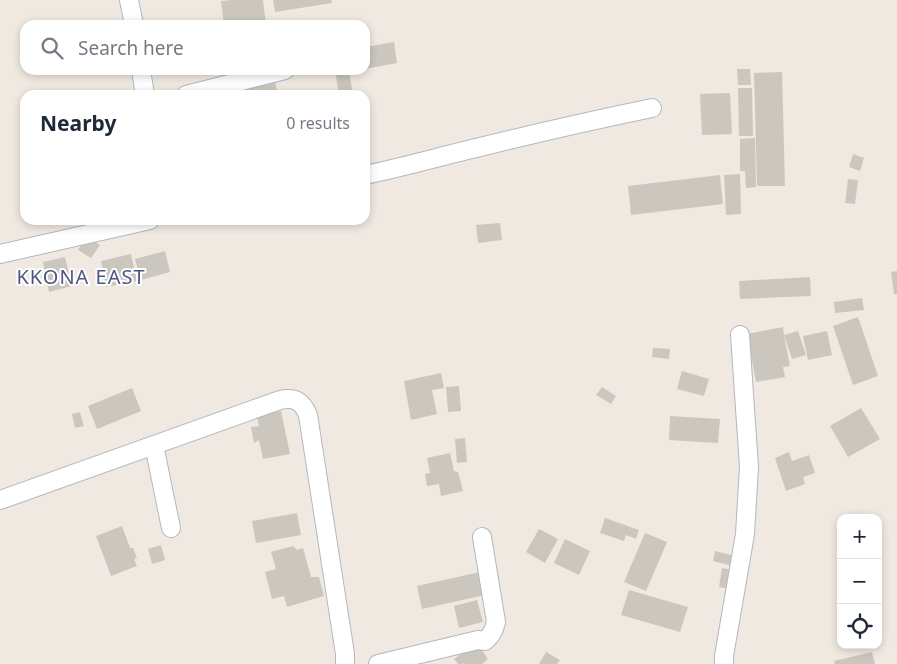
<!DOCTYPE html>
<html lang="en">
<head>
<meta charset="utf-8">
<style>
	body { margin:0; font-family:"Noto Sans",sans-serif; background:#f2f2f3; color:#1f2937 }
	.controls { position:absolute; right:15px; bottom:15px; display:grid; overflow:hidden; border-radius:10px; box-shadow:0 2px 8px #0003 }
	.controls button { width:45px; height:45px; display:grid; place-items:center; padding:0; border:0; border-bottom:1px solid #e0e1e3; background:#fff; color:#1f2937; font:25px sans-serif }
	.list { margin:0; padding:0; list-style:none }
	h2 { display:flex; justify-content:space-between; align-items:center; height:65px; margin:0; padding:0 20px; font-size:21px }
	h2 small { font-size:16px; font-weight:400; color:#747a83 }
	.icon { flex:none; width:28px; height:28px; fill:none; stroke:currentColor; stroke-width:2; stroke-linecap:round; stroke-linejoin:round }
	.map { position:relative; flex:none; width:897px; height:664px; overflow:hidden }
	.search { position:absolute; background:#fff; box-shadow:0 2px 8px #0003; left:20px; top:20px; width:350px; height:55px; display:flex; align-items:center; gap:12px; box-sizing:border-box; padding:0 18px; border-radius:15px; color:#747a83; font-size:19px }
	.panel { position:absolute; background:#fff; box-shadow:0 2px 8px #0003; left:20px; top:90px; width:350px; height:135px; border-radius:15px }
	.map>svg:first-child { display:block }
</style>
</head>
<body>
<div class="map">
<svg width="897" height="664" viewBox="0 0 897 664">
	<rect width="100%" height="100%" fill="#efe9e1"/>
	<path fill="#cbc7bf" d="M 232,0 L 263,0 L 266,25 L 224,25 L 221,1 Z
		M 273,0 L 331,0 L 332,3 L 275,12 Z
		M 394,42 L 397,63 L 365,69 L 365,47 Z
		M 737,69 L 750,69 L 751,85 L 738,85 Z
		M 335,70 L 349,70 L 353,95 L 339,95 Z
		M 782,72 L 785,186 L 757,186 L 754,73 Z
		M 275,80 L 277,91 L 260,95 L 250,95 L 248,86 Z
		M 738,88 L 752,88 L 753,136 L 739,136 Z
		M 730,93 L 732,134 L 702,135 L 700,94 Z
		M 755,138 L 756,187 L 746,188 L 745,171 L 740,171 L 740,139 Z
		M 853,154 L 864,158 L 860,171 L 849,167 Z
		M 740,174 L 741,214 L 726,215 L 724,175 Z
		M 720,175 L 723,204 L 631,215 L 628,186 Z
		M 848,179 L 858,180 L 855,204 L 845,203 Z
		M 500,223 L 502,240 L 478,243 L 476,225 Z
		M 87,236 L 100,245 L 91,258 L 78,250 Z
		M 165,251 L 170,272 L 141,280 L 135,259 Z
		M 131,254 L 137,281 L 106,287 L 101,261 Z
		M 65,257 L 72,286 L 49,292 L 43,262 Z
		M 897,271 L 897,294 L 894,294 L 891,272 Z
		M 810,277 L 811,296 L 740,299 L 739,281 Z
		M 862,298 L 864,310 L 835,313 L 834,302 Z
		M 858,317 L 878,376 L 853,385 L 833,326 Z
		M 783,327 L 784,335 L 798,331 L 806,355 L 792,359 L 784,335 L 790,366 L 783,367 L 785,377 L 756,382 L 747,334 Z
		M 827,331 L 832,355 L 808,360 L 803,336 Z
		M 653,348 L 670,349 L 669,359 L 652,357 Z
		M 682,371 L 709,379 L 704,396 L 677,389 Z
		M 441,373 L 444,388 L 432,390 L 437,414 L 411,420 L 404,381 Z
		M 459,386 L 461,411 L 448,412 L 446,387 Z
		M 602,387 L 616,396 L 611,404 L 596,395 Z
		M 132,388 L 141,411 L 97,429 L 88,406 Z
		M 861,408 L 880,439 L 848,457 L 830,426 Z
		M 281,411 L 290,454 L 263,459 L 259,440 L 254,443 L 251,427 L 259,426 L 257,416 Z
		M 80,412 L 84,426 L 75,428 L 72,414 Z
		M 670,416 L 720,419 L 718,443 L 669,440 Z
		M 465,438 L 467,462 L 457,463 L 455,439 Z
		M 789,452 L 792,461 L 809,455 L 815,473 L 803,477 L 805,484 L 786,491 L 775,458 Z
		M 450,453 L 454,471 L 458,472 L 463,491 L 441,496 L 439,484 L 427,486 L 425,474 L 430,473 L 427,458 Z
		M 297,513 L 301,535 L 256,543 L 252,521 Z
		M 605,518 L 639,530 L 636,539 L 626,535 L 624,541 L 600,533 Z
		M 122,526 L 130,548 L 133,548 L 137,558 L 134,559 L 137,566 L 111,576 L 96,536 Z
		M 539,529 L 558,539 L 545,563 L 526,552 Z
		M 645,533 L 667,542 L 646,591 L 624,582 Z
		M 565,539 L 590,551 L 579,575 L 554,563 Z
		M 161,545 L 165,560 L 152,564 L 148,549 Z
		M 293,546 L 297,550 L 303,548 L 311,577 L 319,577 L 324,596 L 287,607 L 284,596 L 272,599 L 265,572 L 276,569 L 271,552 Z
		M 715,551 L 735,556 L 733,566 L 713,561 Z
		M 722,568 L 732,570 L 729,589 L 719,587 Z
		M 480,572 L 485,595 L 422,609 L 417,586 Z
		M 629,590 L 688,607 L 680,632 L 621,615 Z
		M 477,600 L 483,622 L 459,628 L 454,606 Z
		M 477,643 L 488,659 L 482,664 L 465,664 L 464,663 L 462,664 L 458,664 L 454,659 Z
		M 546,652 L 560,660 L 557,664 L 539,664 Z
		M 872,652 L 875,664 L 835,664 L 834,661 Z"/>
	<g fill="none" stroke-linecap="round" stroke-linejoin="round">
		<defs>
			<path id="street" d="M 129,0 L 134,25
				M 141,70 L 145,95
				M 186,95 L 285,70
				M 365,175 C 404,167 442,156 480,147 C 537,133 594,120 652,108
				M 0,254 L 150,220
				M 154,445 L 171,528
				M 0,500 L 280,400 C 295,397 302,401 308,415 L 345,654 L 345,664
				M 378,664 L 478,640 L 485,641 C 492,635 494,630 496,622 L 482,537
				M 724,664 L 724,656 L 745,534 L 749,467 L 740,335"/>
		</defs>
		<use href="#street" stroke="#b4b7c1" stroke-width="20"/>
		<use href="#street" stroke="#fff" stroke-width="18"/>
	</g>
	<g text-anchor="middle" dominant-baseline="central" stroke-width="4" stroke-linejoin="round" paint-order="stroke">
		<g font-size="20" letter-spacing="1" fill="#4d5680" stroke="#fff">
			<text x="81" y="276">KKONA EAST</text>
		</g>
	</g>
</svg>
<div class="controls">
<button>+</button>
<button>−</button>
<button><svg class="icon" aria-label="locate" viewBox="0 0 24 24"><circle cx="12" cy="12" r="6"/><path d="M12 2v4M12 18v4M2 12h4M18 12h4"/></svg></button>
</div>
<div class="search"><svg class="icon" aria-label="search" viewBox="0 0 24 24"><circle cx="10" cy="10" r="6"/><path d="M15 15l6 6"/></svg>Search here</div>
<section class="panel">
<h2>Nearby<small>0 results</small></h2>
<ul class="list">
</ul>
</section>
</div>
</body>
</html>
